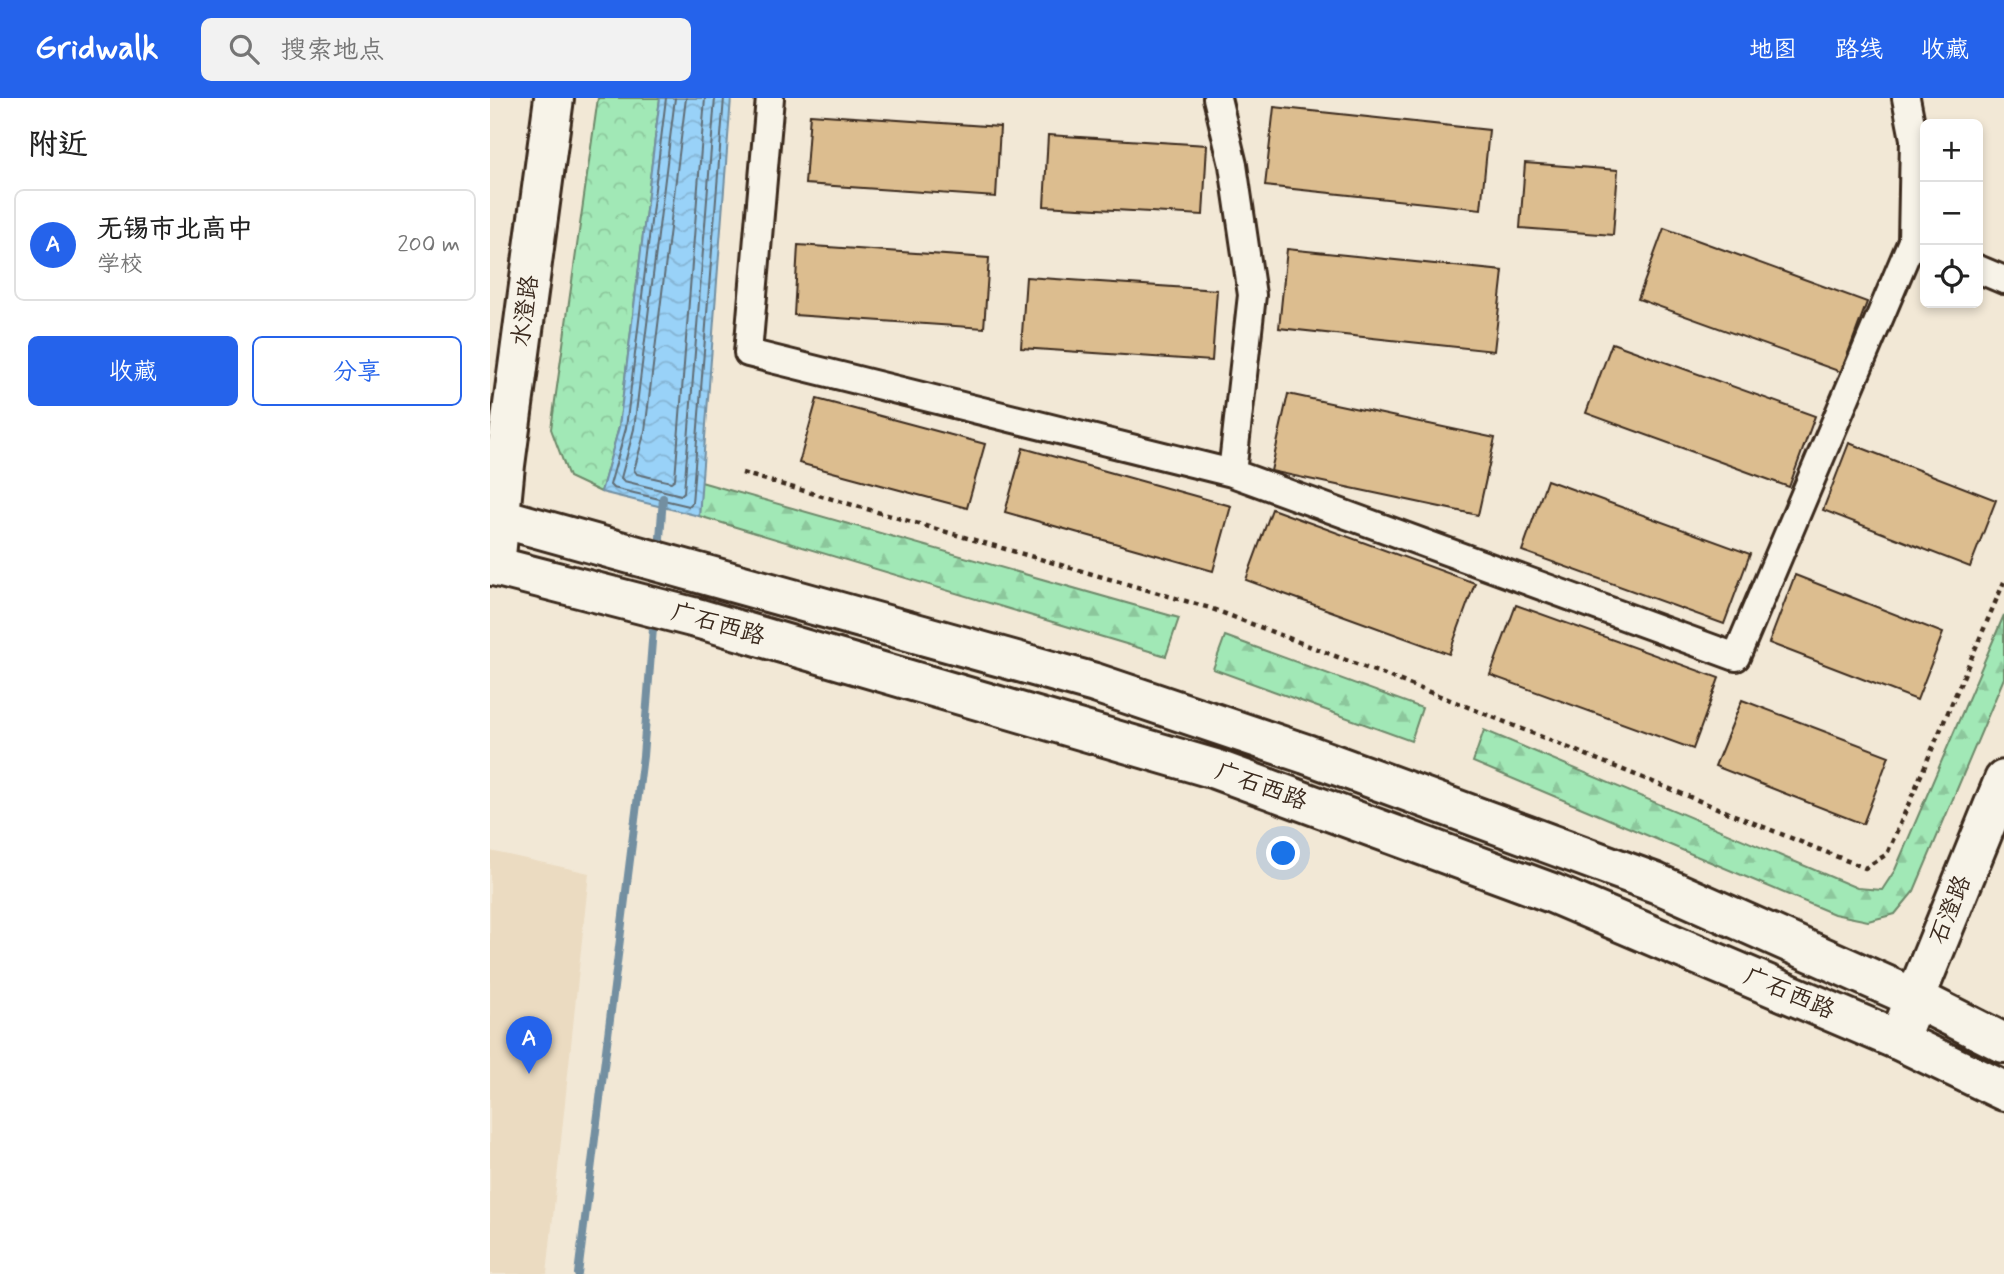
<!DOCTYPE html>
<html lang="zh">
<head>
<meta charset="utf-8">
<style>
	body { margin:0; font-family:Mynerve,"LXGW WenKai TC",sans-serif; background:#f2f2f2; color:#222 }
	.controls { position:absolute; right:21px; top:21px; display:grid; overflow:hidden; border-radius:10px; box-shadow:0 4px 10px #0003 }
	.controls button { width:63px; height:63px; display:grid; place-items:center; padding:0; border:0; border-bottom:2px solid #e0e0e0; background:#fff; color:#222; font:35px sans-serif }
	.you { position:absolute; left:794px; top:756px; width:24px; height:24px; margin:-18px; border:5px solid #fff; border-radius:50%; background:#1a73e8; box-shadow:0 0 0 10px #1a73e833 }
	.badge { display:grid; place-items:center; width:46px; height:46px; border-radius:50%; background:#2563eb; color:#fff; font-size:23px; font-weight:700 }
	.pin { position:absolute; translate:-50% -58px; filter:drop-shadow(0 2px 4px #0008) }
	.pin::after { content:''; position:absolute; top:37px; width:24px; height:21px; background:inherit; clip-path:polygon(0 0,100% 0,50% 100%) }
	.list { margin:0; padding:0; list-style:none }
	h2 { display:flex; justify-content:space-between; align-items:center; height:91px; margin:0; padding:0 28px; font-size:30px }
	h2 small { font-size:23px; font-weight:400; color:#767676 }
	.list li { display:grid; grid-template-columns:46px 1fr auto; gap:21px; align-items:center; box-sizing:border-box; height:112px; margin:0 14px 14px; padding:0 14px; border:2px solid #e0e0e0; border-radius:10px }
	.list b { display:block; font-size:26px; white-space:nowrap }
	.list p { margin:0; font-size:23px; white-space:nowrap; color:#767676 }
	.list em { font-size:23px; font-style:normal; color:#767676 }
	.actions { display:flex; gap:14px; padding:21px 28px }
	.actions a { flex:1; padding:16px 0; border:2px solid #2563eb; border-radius:10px; text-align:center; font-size:24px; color:#2563eb }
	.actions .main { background:#2563eb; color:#fff }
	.icon { flex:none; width:38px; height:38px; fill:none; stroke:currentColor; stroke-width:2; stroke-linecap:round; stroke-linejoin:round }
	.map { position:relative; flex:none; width:1514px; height:1176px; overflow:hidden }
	header { display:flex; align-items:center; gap:42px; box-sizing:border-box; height:98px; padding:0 35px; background:#2563eb; color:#fff }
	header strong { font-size:33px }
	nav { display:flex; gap:38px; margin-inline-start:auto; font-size:24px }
	.search { width:490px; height:63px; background:#f2f2f2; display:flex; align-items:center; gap:18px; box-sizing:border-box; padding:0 24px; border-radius:10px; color:#767676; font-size:26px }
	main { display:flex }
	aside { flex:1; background:#fff }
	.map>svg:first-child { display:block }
</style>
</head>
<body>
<header>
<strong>Gridwalk</strong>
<div class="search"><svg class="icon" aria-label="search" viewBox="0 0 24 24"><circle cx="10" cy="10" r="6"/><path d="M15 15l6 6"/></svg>搜索地点</div>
<nav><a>地图</a><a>路线</a><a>收藏</a></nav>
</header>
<main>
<aside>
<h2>附近<small></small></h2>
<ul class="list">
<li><span class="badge">A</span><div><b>无锡市北高中</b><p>学校</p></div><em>200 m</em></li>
</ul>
<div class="actions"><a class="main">收藏</a><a>分享</a></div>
</aside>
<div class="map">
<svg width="1514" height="1176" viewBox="0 0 1514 1176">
	<defs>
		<pattern id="forest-firs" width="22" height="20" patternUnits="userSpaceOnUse" patternTransform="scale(1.75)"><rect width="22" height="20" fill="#a1e8b6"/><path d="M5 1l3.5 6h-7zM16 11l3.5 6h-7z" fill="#8cc79c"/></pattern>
		<pattern id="park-crowns" width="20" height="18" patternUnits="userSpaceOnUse" patternTransform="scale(1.75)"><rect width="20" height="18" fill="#a1e8b6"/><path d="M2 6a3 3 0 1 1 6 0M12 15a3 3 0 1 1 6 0" fill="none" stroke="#8cc79c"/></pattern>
		<pattern id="water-waves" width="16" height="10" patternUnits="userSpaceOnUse" patternTransform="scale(1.75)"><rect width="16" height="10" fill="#99d2f8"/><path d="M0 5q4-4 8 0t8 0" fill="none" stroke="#85b4d4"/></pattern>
	</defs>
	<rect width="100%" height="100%" fill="#f2e8d6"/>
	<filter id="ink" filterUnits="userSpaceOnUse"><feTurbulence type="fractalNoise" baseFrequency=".0143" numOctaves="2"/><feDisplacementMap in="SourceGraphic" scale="14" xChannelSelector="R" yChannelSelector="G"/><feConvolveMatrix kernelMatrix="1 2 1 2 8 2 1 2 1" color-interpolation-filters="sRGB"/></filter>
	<g filter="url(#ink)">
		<path fill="#ebdbc1" d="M 0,753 L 99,775 L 57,1176 L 0,1176 Z"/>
		<path fill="url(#forest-firs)" stroke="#6e896a" stroke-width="2" d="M 211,384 L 689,520 L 676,558 L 209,418 Z
			M 1514,517 L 1514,580 L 1424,793 L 1405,816 L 1378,823 L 1344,816 L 983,664 L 994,632 L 1367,790 L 1392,792 L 1405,772 Z
			M 735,538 L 932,610 L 921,643 L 723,571 Z"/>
		<path fill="url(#park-crowns)" stroke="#6e896a" stroke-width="2" d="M 108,0 L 170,0 L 129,329 L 111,394 L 79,379 L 61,331 Z"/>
		<path fill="url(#water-waves)" stroke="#738fa1" stroke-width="2" d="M 170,0 L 241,0 L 209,418 L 111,394 L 129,329 Z"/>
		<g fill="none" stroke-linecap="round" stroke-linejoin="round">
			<path stroke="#616d75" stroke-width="2" d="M 176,0 L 136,330 L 120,387 L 123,390 L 199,408 L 202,405 L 234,0
				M 185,0 L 144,331 L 131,380 L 134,383 L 191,397 L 194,394 L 225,0
				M 196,0 L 155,333 L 144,372 L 147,376 L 181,384 L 185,381 L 215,0"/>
			<path stroke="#738fa1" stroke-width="8" d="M 169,453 L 173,400
				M 88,1176 L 153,658 L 164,518"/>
		</g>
		<path fill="#dcbd8f" stroke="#3b2a1e" stroke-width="2" d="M 784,9 L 999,32 L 991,111 L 775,88 Z
			M 320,16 L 510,29 L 506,99 L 315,86 Z
			M 558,37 L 717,47 L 713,117 L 554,108 Z
			M 1035,65 L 1128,72 L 1123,137 L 1030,130 Z
			M 1174,130 L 1377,204 L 1351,274 L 1148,201 Z
			M 308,147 L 499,160 L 494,230 L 304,217 Z
			M 797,151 L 1013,173 L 1004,253 L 789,230 Z
			M 536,179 L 727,192 L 722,263 L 531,250 Z
			M 1122,245 L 1325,318 L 1299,389 L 1096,315 Z
			M 798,296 L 1005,340 L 988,417 L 781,373 Z
			M 327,301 L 495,346 L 477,410 L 309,365 Z
			M 1359,345 L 1506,402 L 1480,469 L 1333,412 Z
			M 533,350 L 741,408 L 723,473 L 515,414 Z
			M 1057,382 L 1260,456 L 1234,526 L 1032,453 Z
			M 782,411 L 985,485 L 959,556 L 756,482 Z
			M 1305,477 L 1453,535 L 1427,602 L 1279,545 Z
			M 1026,507 L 1229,580 L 1203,651 L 1000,577 Z
			M 1252,602 L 1399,658 L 1373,726 L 1225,668 Z"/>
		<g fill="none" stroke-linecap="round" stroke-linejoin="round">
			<defs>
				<path id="street" d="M 280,0 L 258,255 L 742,375 L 762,197 L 743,67 L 727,0
					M 1416,0 L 1424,41 L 1422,143 L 1435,148
					M 1488,171 L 1514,182
					M 742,375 L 1246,559 L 1422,143"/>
				<path id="secondary" d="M 5,468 L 15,367 L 64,0
					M 1408,942 L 1514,682"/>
				<path id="primary" d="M 0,417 L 605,585 L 816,656 L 1166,785 L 1425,900 L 1514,945
					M 0,467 L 210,521 L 725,671 L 1062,795 L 1408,942 L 1514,993"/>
			</defs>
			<use href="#street" stroke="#3b2a1e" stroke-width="32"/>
			<use href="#secondary" stroke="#3b2a1e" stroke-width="44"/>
			<use href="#primary" stroke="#3b2a1e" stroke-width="44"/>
			<path stroke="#3b2a1e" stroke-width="4.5" stroke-dasharray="5 5" stroke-linecap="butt" d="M 252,375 L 720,510 L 968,605 L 1375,770 L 1397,756 L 1514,484"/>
			<use href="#street" stroke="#f7f3e8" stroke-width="26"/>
			<use href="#secondary" stroke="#f7f3e8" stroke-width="38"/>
			<use href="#primary" stroke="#f7f3e8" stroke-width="38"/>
		</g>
	</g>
	<g text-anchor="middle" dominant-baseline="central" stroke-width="5" stroke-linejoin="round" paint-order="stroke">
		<g font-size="24" fill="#3b2a1e" stroke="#f7f3e8">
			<text transform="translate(36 213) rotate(-82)">水澄路</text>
			<text transform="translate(228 527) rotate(16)">广石西路</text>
			<text transform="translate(771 689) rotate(20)">广石西路</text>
			<text transform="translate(1461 812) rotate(-68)">石澄路</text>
			<text transform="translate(1299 896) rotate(23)">广石西路</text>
		</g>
	</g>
</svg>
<div class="controls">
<button>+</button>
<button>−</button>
<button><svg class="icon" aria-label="locate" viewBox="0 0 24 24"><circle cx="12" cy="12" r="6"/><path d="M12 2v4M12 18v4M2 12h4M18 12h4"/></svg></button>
</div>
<div class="you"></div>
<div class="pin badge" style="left:39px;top:976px">A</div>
</div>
</main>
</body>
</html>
